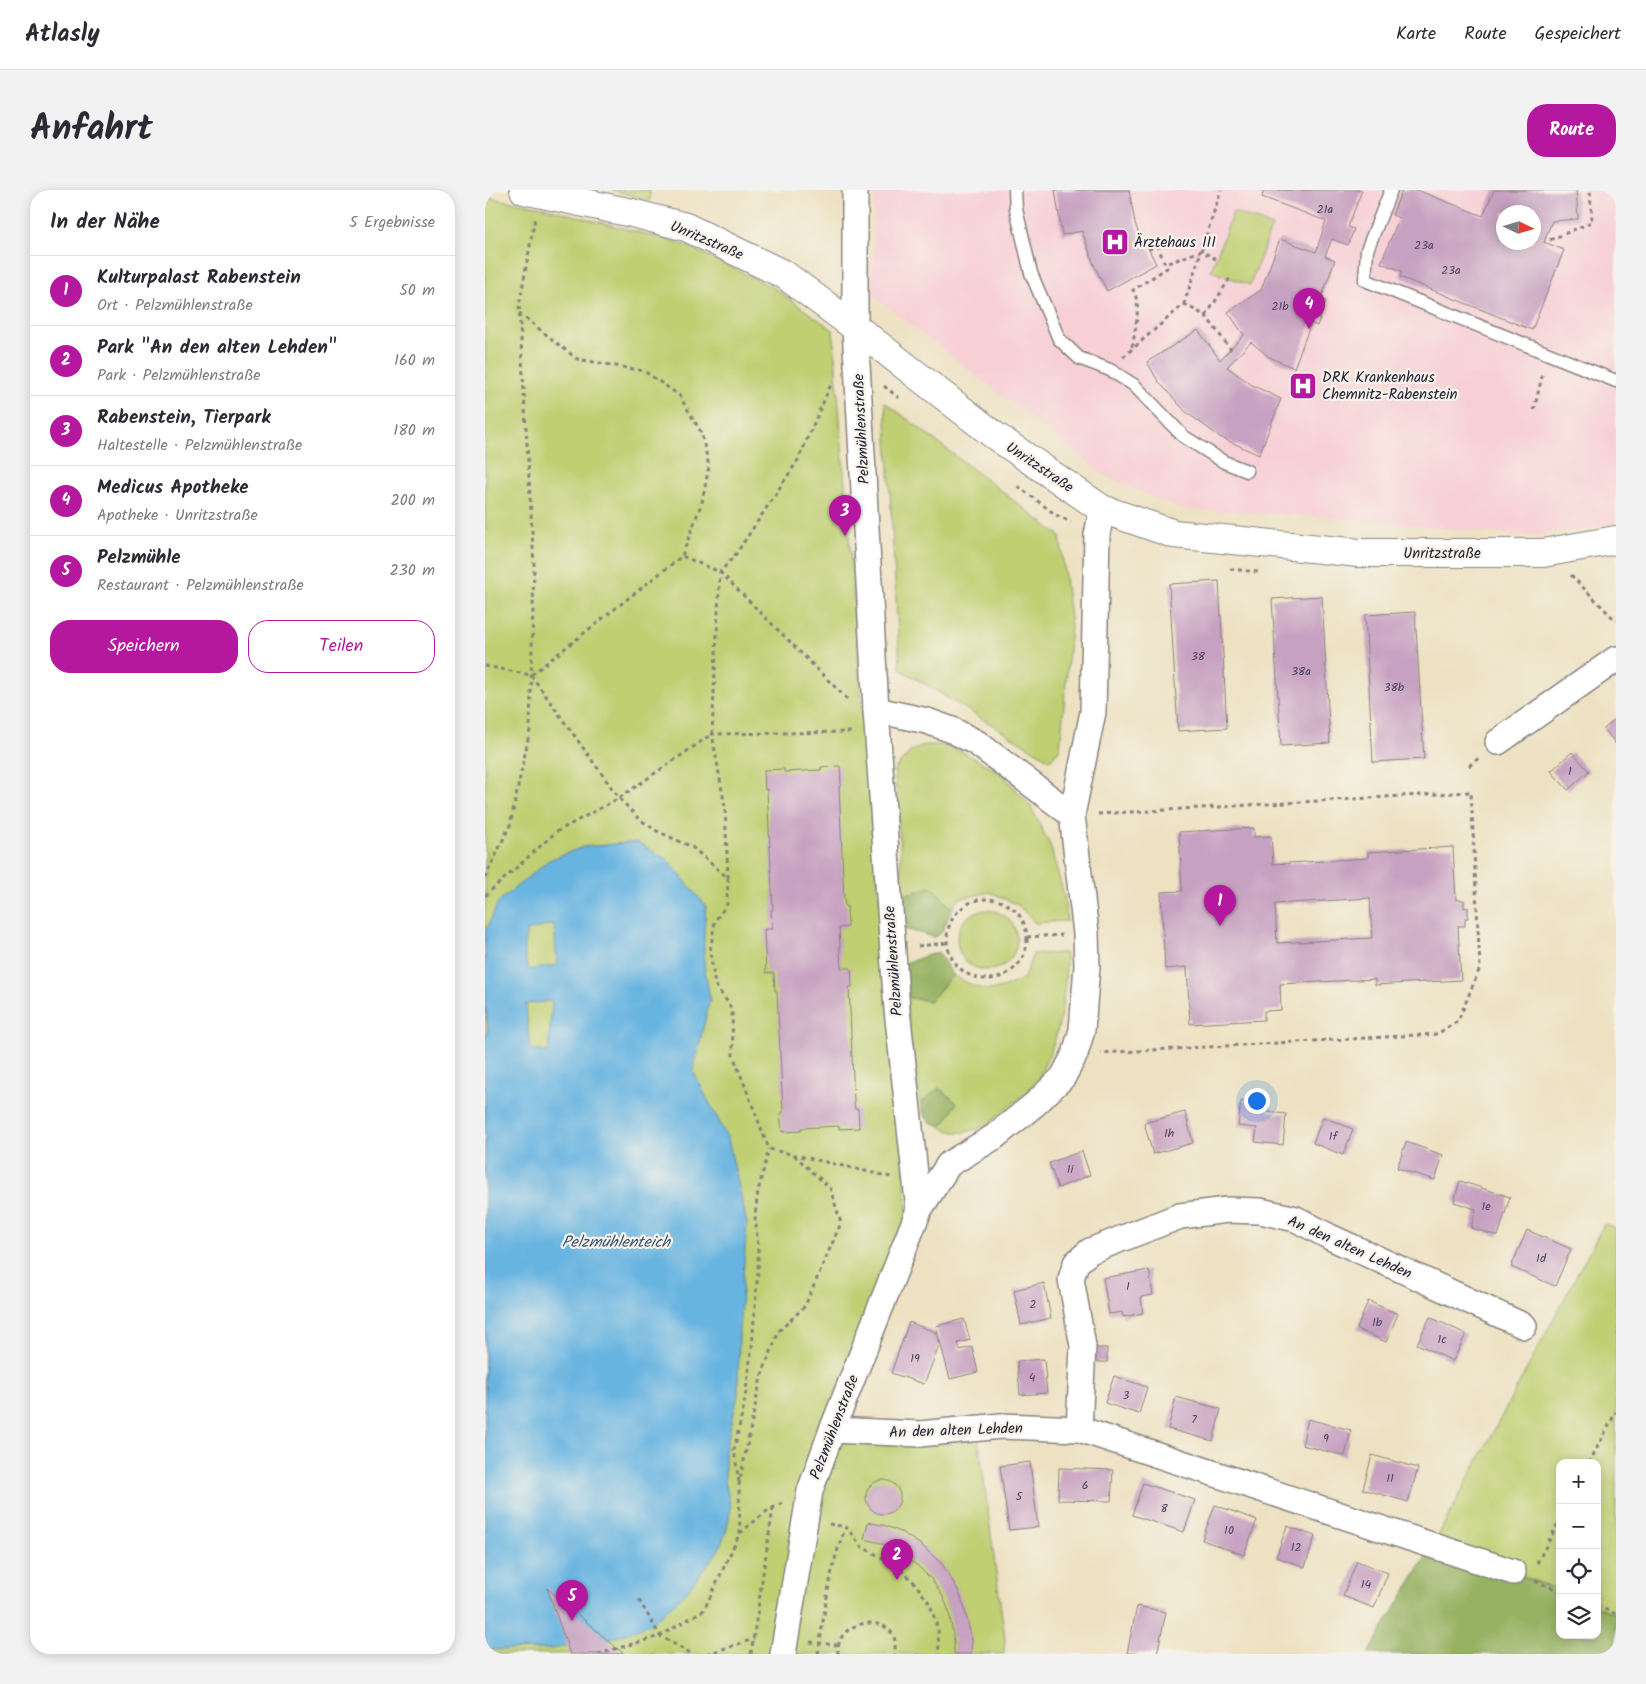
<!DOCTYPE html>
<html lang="de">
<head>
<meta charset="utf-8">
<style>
	:root { --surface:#fff; --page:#f2f2f3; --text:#2b2b33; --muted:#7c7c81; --line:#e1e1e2; --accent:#b5179e }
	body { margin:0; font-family:Kalam,sans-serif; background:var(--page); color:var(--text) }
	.controls { position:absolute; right:15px; bottom:15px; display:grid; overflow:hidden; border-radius:10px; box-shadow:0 2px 12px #0003 }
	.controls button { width:45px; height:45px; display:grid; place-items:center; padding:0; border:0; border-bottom:1px solid var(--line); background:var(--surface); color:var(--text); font:25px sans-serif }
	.compass { position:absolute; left:1011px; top:15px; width:45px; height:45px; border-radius:50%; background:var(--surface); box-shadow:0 2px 12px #0003; rotate:94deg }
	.you { position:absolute; left:771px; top:910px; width:18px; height:18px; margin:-12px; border:4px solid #fff; border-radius:50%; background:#1a73e8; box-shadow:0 0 0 8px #1a73e833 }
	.badge { display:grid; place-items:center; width:32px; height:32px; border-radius:50%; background:var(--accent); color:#fff; font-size:16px; font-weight:700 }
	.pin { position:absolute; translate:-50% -41px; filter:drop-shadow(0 1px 2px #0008) }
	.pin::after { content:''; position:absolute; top:26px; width:18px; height:15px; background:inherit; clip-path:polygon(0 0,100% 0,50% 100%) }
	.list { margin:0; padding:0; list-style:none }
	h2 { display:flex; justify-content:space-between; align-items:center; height:65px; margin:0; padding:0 20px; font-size:21px }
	h2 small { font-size:16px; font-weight:400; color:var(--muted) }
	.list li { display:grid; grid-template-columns:32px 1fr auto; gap:15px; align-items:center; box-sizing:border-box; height:70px; padding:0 20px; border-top:1px solid var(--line) }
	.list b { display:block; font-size:19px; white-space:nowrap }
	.list p { margin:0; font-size:16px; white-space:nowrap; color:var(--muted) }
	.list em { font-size:16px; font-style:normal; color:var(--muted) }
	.actions { display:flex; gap:10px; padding:15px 20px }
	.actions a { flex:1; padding:11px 0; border:1px solid var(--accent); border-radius:20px; text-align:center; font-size:18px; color:var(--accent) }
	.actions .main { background:var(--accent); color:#fff }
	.icon { flex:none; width:28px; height:28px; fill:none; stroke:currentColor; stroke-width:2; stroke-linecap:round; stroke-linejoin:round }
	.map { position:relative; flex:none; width:1131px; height:1464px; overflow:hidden; border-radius:20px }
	header { display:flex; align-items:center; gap:30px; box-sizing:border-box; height:70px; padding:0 25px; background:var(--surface); border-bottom:1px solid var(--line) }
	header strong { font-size:24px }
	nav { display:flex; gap:28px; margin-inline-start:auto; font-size:18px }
	.intro { display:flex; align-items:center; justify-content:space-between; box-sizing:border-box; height:120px; padding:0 30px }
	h1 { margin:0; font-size:35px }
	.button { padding:12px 22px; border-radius:20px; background:var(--accent); color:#fff; font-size:18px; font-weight:700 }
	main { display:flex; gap:30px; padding:0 30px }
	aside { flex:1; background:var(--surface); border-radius:20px; box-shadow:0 2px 12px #0003 }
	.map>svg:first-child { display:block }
	.built { fill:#f7cfd5; fill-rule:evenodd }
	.green { fill:#bfcf72; stroke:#707856 }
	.forest { fill:#97b264; stroke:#5c6a50 }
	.water { fill:#68b4e1; stroke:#456b8e; fill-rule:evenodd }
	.building { fill:#c7a1c1; fill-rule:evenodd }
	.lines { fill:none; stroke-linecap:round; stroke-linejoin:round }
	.service-casing { stroke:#88827e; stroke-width:15 }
	.minor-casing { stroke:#88827e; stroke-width:28 }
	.tertiary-casing { stroke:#88827e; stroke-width:30 }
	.path { stroke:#88827e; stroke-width:3; stroke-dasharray:4 4; stroke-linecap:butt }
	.service { stroke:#fff; stroke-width:12 }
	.minor { stroke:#fff; stroke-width:25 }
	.tertiary { stroke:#fff; stroke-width:28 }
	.labels { text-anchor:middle; stroke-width:4.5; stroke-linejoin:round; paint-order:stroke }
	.number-label { font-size:12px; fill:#4b425c }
	.street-label { font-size:15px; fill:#22223b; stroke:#f7f3e8 }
	.poi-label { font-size:15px; fill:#22223b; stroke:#f7f3e8; text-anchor:start }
	.water-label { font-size:16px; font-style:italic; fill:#3a5575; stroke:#f7f3e8 }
</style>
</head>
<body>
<header>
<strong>Atlasly</strong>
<nav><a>Karte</a><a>Route</a><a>Gespeichert</a></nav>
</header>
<div class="intro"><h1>Anfahrt</h1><a class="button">Route</a></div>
<main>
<aside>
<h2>In der Nähe<small>5 Ergebnisse</small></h2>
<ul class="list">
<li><span class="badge">1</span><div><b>Kulturpalast Rabenstein</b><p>Ort · Pelzmühlenstraße</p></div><em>50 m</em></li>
<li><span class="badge">2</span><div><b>Park &quot;An den alten Lehden&quot;</b><p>Park · Pelzmühlenstraße</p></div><em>160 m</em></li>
<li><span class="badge">3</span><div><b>Rabenstein, Tierpark</b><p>Haltestelle · Pelzmühlenstraße</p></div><em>180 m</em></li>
<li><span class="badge">4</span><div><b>Medicus Apotheke</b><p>Apotheke · Unritzstraße</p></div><em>200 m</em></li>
<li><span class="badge">5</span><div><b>Pelzmühle</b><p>Restaurant · Pelzmühlenstraße</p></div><em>230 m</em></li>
</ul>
<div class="actions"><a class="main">Speichern</a><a>Teilen</a></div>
</aside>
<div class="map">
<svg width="1131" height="1464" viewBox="0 0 1131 1464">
	<rect width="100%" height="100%" fill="#f7f3e8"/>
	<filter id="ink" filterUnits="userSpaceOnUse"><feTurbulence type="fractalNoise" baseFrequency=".02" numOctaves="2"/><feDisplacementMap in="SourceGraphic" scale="10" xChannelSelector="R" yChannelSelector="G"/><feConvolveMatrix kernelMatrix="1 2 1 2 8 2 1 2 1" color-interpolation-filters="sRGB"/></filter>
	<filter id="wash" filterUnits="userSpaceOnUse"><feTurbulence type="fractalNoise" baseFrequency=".0096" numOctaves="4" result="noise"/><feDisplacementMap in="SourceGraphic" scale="20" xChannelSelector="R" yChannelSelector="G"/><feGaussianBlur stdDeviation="1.12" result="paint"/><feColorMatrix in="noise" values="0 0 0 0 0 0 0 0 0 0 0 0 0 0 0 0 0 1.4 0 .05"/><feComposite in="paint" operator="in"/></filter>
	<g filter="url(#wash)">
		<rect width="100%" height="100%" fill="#ede1c2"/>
		<path class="built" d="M389,0h742v334l-85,12 -235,-21 -117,-6 -72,-32 -235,-182zM1018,22h30v30h-30z"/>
		<g class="green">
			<polygon points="127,0 165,0 165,11"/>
			<polygon points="0,7 58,17 198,54 289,98 348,140 379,541 423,1027 345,1230 293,1464 0,1464"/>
			<polygon points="748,22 787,36 765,95 726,81"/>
			<polygon points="400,212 575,346 586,437 575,559 565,570 415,479"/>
			<polygon points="439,555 455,555 474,560 515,582 545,615 565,655 579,705 582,731 550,733 533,715 505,702 473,709 467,719 447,697 418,705 413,616 409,580 425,562"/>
			<circle cx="502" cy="750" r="30"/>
			<path d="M581,763c0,44 -6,91 -31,129 -6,9 -19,18 -27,26 -14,13 -34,27 -54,24 -5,-1 -10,-4 -15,-6l6,-4 -6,-34 -19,16 -15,-107 25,4 23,-26c31,18 39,20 71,3l9,-24z"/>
			<polygon points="1119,1034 1131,1038 1131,1424 1112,1416 1112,1273 1075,1273 1075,1401 1028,1382 948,1355"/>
			<polygon points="492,1239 520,1449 519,1464 299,1464 347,1240"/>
		</g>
		<g class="forest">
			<polygon points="447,697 467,719 457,742 449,747 419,739 418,705"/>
			<polygon points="453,762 468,785 445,811 420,807 420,773"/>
			<path d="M454,898l18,15 -12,20 -6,3c-12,-4 -15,-10 -19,-22z"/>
			<polygon points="948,1355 1075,1401 1075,1445 1112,1445 1112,1416 1131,1424 1131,1464 883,1464"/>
		</g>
		<path class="water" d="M152,652l31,18 38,46 -2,29v29l6,35 -17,72 35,68 19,84 -8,108 -1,64 -13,56v29l6,29 -5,23 -8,19 -31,40 -35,32 -35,14 -66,12 -66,1v-609l3,-11 -3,-30v-67l13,-31 51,-42 34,-13zM69,734l3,41 -27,5c-7,-14 -7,-24 -3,-39zM67,811l-4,51 -18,-2 -4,-46z"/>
		<g id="blocks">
			<g class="building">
				<polygon points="570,0 644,0 650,33 656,50 659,49 671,74 622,101 609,75 597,41 577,45"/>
				<polygon points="779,0 877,0 863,37 869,39 863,55 847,49 840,66 850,70 836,109 841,111 832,136 826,133 809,178 784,167 766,152 742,177 767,195 796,209 774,265 735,247 701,222 673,191 662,172 713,140 735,170 759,145 743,122 776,100 795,49 831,62 841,31 777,7"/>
				<path d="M917,0h15l66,26 11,-26h82l2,29 -26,2 -8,21 20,8 -32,80 -132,-53 2,-6 -21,-8 18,-45 -7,-3zM1018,22h30v30h-30z"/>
				<polygon points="734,391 742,538 693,541 684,394"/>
				<polygon points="837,406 845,553 796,556 787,409"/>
				<polygon points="930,422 939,569 888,572 880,425"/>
				<polygon points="1131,528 1131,554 1119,539"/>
				<polygon points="1087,562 1104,581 1083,600 1066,581"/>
				<polygon points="355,576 356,596 354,596 359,708 360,716 362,716 363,737 354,738 356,778 366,778 367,797 364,797 369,912 370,919 373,919 374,938 354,939 354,936 316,938 316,941 297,942 295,923 298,923 292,801 290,801 289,783 281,783 279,739 287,739 286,720 288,720 282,599 280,600 279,580 299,579 299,582 336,580 336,577"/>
				<path d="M769,638v9l17,-1 2,28 95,-6v-6l85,-5 3,53h8v8l4,-1v11h-3v8h-7l3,54 -86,5v-6l-95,5 1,26 -17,1v9l-74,4 -3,-57 -22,2 -4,-77 21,-1 -3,-59zM885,708l2,40 -95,5 -2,-39z"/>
				<polygon points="756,911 784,914 783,922 801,924 798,955 770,952 772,938 753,936"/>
				<polygon points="700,922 708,953 668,964 659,933"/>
				<polygon points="838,927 868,939 858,965 828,953"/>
				<polygon points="921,952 958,965 950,990 912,978"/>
				<polygon points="597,961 605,985 573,998 564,973"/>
				<polygon points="975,991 1025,1007 1013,1046 986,1038 991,1019 969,1012"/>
				<polygon points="1042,1040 1086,1059 1070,1096 1026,1077"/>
				<polygon points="664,1080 668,1105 656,1107 658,1123 638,1127 637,1122 624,1124 618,1088"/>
				<polygon points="559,1093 566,1128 536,1135 529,1100"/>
				<polygon points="883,1111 913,1124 901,1152 872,1139"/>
				<polygon points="945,1127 981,1144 968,1171 932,1154"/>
				<polygon points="479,1129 485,1150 473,1153 475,1160 487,1157 493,1182 465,1189 451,1136"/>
				<polygon points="424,1132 450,1142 455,1154 439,1194 406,1183"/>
				<rect x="609" y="1158" width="13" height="14"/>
				<polygon points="559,1169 562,1203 535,1205 532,1171"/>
				<polygon points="629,1186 662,1197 654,1224 620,1213"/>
				<polygon points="691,1207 736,1219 728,1251 683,1239"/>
				<polygon points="823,1229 866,1240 860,1266 817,1255"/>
				<polygon points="887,1265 933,1278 923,1312 878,1299"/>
				<polygon points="545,1272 553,1337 524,1340 515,1276"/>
				<polygon points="574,1278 628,1280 626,1311 573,1310"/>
				<circle cx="398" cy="1307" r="17"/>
				<polygon points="658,1293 710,1310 699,1342 647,1325"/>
				<polygon points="730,1315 772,1330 759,1365 717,1350"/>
				<polygon points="383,1332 401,1336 416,1342 435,1354 457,1374 473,1400 479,1416 487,1450 486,1464 469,1464 469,1451 464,1421 458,1407 447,1390 433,1376 416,1364 396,1353 379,1349"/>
				<polygon points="802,1336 830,1346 820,1377 791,1367"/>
				<polygon points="872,1371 903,1383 889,1418 858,1406"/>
				<polygon points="62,1398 139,1464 85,1464"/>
				<polygon points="652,1416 681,1422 672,1464 642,1463"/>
			</g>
		</g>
	</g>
	<g filter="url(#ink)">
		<use href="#blocks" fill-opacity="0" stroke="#88827e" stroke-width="1"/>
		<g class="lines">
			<g class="service-casing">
				<g id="service">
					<polyline points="530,0 531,19 546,83 574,149 594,168 625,180 649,195 698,246 739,272 762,281"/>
					<polyline points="906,0 882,60 880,90 1131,191"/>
				</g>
			</g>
			<g class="minor-casing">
				<g id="minor">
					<polyline points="370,0 370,137 391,520 412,820 434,1020"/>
					<polyline points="391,520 442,531 467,540 492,553 587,625"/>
					<polyline points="1013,552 1131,469"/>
					<polyline points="594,1239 598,1156 586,1089 591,1073 605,1061 695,1026 742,1020 775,1021 811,1029 845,1047 1039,1136"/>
					<polyline points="347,1240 435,1244 516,1236 594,1239 1028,1382"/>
					<polyline points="298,1464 325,1301 347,1240 434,1020 464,974 509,947 550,914 578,887 590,864 597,840 602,776 601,743 587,625 608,522 612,345 617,319"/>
				</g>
			</g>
			<g class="tertiary-casing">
				<polyline id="tertiary" points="39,0 147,23 201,37 300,85 370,137 509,245 617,319 689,344 874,363 1058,363 1131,350"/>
			</g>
			<g class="path">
				<polyline points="1065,50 1107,32 1105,0"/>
				<polyline points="663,59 673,57 680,74 716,61 731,69"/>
				<polyline points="699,114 721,126 746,160"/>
				<polyline points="34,123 92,169 159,181 194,205 216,242 224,276 217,312 197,366"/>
				<polyline points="721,126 745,88"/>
				<path d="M647,157c3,-17 10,-42 1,-57l34,-22 -2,-4"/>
				<polyline points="638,167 699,114 736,0"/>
				<polyline points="399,196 414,208"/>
				<polyline points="1049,220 1058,182"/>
				<polyline points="533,296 571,325 586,332"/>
				<polyline points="745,379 773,382"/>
				<polyline points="1086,385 1131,431"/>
				<polyline points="0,476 46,485 197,366 235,382 365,512"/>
				<polyline points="46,485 134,608 154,629 172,641 207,657 243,688 242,714 230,731 225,761 230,795 244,814 247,822 248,865 284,959 406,987"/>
				<polyline points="984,576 995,567"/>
				<polyline points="613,624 986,602 995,778 973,831 952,844 616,863"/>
				<polyline points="0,688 25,635 45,540 49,375 34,116 50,28"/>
				<polyline points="243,688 240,617 227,544 368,542"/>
				<polyline points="0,706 71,642 134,608 227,544 235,382 251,364 313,270 347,192"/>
				<circle cx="502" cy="749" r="40"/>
				<polyline points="542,747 577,745"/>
				<polyline points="433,756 462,753"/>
				<polyline points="1104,1273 1131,1222"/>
				<polyline points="254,1292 249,1260 259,1215 267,1156 273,1079 273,1057 270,1026 273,1001 284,959"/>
				<polyline points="344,1334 361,1337 377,1357 409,1374 428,1391 445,1414 453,1440 454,1464"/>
				<polyline points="255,1343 282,1321 297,1313"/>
				<polyline points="1052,1373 1075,1330"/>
				<polyline points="1050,1391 1075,1401"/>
				<polyline points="154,1410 175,1446 207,1464"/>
				<polyline points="1112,1416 1131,1424"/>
				<polyline points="325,1452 352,1455"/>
				<polyline points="113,1464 175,1446 219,1420 255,1343 254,1295 276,1187 294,1141 320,1116 356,1033 345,998 310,966"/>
				<polyline points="222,1464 269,1449"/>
				<polyline points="266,1464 288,1318"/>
				<path d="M333,1464c7,-43 11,-87 28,-127"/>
				<path d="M353,1464c-3,-32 43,-41 55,-19 3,6 2,13 2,19"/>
			</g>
			<use href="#service" class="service"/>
			<use href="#minor" class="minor"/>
			<use href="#tertiary" class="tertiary"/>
		</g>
	</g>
	<defs>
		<g id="hospital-square" transform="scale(1.4375)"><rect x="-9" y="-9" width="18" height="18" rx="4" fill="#b5179e" stroke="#f7f3e8"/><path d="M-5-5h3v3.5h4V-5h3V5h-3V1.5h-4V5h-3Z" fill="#fff"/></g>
	</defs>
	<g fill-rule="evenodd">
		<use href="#hospital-square" x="630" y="52"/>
		<use href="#hospital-square" x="818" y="196"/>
	</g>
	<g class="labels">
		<g class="number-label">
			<text x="840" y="23">21a</text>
			<text x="939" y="59">23a</text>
			<text x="966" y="84">23a</text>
			<text x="795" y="120">21b</text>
			<text x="713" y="470">38</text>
			<text x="816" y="485">38a</text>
			<text x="909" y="501">38b</text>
			<text x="1085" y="585">1</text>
			<text x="684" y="947">1h</text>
			<text x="848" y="950">1f</text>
			<text x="585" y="983">1i</text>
			<text x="1001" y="1020">1e</text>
			<text x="1056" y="1072">1d</text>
			<text x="643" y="1100">1</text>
			<text x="548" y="1118">2</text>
			<text x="892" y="1136">1b</text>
			<text x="957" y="1153">1c</text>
			<text x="430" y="1172">19</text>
			<text x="547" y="1191">4</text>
			<text x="641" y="1209">3</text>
			<text x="709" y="1233">7</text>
			<text x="841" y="1252">9</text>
			<text x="905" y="1292">11</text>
			<text x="600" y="1299">6</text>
			<text x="534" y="1310">5</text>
			<text x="679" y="1322">8</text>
			<text x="744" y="1344">10</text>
			<text x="811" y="1361">12</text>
			<text x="881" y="1398">14</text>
		</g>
		<g class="street-label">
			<text transform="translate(222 50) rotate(23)" y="5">Unritzstraße</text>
			<text transform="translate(376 239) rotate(-93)" y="5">Pelzmühlenstraße</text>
			<text transform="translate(555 277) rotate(34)" y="5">Unritzstraße</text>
			<text x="957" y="368">Unritzstraße</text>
			<text transform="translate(408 771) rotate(-94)" y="5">Pelzmühlenstraße</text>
			<text transform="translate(865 1057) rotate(24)" y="5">An den alten Lehden</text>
			<text transform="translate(349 1237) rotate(-69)" y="5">Pelzmühlenstraße</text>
			<text transform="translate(471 1240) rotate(-2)" y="5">An den alten Lehden</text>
		</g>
		<g class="poi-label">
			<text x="649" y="57">Ärztehaus III</text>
			<text x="837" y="192">DRK Krankenhaus<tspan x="837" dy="17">Chemnitz-Rabenstein</tspan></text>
		</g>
		<g class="water-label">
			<text x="131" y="1057">Pelzmühlenteich</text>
		</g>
	</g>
</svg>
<div class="controls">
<button>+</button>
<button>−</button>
<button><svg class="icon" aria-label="locate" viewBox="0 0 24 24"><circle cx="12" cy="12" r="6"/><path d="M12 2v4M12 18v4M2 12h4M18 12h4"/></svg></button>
<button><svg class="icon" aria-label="layers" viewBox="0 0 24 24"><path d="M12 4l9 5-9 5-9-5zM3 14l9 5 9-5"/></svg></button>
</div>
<svg class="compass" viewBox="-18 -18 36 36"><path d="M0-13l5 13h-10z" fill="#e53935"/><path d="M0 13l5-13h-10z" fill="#7c7c81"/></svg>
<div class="you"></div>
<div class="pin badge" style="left:735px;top:736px">1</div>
<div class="pin badge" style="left:412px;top:1390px">2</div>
<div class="pin badge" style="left:360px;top:346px">3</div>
<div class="pin badge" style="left:824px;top:139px">4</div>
<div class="pin badge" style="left:87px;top:1431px">5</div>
</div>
</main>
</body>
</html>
